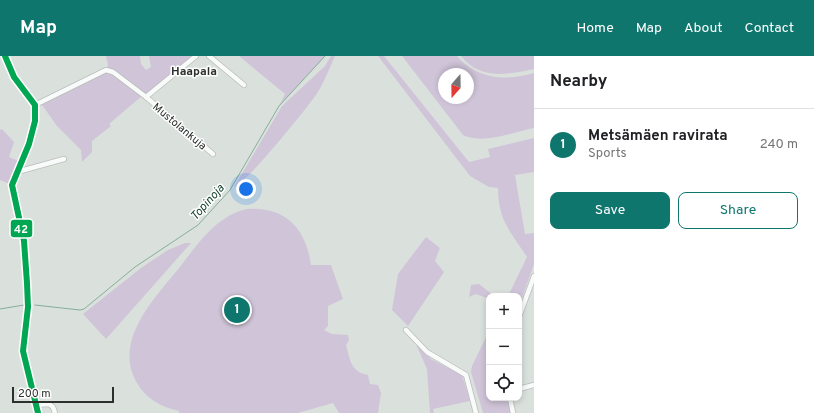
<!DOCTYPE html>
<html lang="en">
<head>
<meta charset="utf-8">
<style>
	:root { --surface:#fff; --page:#f2f2f2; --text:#202124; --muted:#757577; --line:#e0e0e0; --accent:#0f766e }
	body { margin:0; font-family:Overpass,sans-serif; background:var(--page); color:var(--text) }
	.controls { position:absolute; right:12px; bottom:12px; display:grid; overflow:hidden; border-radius:8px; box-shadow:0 2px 6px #0003 }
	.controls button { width:36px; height:36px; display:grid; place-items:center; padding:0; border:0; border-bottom:1px solid var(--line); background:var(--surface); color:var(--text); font:20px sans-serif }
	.compass { position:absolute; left:438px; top:12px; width:36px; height:36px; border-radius:50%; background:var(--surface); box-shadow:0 2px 6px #0003; rotate:200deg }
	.scale { position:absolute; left:12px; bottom:10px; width:102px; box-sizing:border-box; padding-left:4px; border:2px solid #2b302d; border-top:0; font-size:11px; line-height:14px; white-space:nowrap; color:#2b302d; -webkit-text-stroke:3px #fff; paint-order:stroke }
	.you { position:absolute; left:246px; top:133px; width:14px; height:14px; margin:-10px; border:3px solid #fff; border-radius:50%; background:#1a73e8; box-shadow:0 0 0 6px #1a73e833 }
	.badge { display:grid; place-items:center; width:26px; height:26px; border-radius:50%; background:var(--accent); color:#fff; font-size:13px; font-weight:700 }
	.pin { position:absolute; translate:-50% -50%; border:2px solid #fff; box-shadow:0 1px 4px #0006 }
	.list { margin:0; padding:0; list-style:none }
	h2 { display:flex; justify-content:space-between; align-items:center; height:52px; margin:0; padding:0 16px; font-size:17px }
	h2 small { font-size:13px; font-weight:400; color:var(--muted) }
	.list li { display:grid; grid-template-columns:26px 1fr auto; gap:12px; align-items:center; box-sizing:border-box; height:72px; padding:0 16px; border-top:1px solid var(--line) }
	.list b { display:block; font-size:15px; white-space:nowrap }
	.list p { margin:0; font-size:13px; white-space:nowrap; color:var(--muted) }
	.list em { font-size:13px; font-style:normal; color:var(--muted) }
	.actions { display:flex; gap:8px; padding:12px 16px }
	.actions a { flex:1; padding:9px 0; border:1px solid var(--accent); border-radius:8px; text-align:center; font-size:14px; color:var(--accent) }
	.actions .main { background:var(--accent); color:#fff }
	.icon { flex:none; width:22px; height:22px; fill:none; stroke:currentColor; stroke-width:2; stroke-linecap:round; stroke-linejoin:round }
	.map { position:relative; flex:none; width:534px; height:357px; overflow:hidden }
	header { display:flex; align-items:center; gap:24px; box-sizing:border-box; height:56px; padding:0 20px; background:var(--accent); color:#fff }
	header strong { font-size:19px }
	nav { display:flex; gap:22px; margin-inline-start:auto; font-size:14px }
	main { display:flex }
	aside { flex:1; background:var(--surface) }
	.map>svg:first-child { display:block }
	.green { fill:#d0c4d8; fill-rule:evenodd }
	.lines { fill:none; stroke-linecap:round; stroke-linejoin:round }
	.stream { stroke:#85ae98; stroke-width:1 }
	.minor-casing { stroke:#b9bebb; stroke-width:6 }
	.minor { stroke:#f9fafa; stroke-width:4.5 }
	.bus-1-casing { stroke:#fff; stroke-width:9 }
	.bus-1 { stroke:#00a651; stroke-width:6 }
	.labels { text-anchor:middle; stroke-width:3; stroke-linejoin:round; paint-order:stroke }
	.street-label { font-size:11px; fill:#2b302d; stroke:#fff }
	.neighbourhood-label { font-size:12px; font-weight:bold; fill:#2b302d; stroke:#fff }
	.water-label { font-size:12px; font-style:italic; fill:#1a4732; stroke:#fff }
	.line-badge { stroke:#fff; stroke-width:1.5 }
	.badge-label { font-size:11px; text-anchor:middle; font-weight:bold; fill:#fff }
</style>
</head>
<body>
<header>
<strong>Map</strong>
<nav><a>Home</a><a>Map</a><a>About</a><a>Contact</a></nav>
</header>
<main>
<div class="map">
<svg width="534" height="357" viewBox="0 0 534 357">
	<rect width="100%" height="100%" fill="#dae1dd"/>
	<g class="green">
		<polygon points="106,0 140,0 141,8 146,14 151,11 149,0 196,0 146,41 143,39 109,68 111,70 92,85 92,96 82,106 81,94 57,70 40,46 106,14 108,9"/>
		<polygon points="239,0 325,0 279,50 285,38"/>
		<path d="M331,0h4c-6,13 -11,27 -19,39 -10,14 -71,90 -82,92l48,-81 43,-40z"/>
		<path d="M378,0h6l85,106 21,-5 -2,-8 46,-11v34l-19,3 10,59 9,-1v31l-15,43v-11h-11l19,-39c-17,-26 -29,-37 -29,-69l-9,-1 -19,-11z"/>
		<path d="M402,0h55c21,24 48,25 77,17v55c-21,4 -50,17 -71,7zM444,18h24v24h-24z"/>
		<path d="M461,0h73v13c-27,6 -54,11 -73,-13z"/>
		<polygon points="2,73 14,86 9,101 21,106 12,129 0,124 0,74"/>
		<path d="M247,153c39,-3 59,20 64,56h20l12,34 -15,7v20l-4,4 8,4 16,1 1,5 -3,5c4,15 5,27 22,30l2,9 8,1 3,8 -3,20h-39l-6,-10 -35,10h-119v-2c-18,-4 -33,-12 -42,-28 -25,-42 18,-85 42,-115 18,-23 38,-53 68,-59z"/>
		<polygon points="426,181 440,192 435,205 444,216 408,270 392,254 398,218"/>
		<polygon points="185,187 191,187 106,283 83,258 141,212 168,194"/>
		<polygon points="479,228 493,239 495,240 489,240 489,243 476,238 469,241 471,229"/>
		<polygon points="489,275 489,342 507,342 511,357 483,357 471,316 472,310"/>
		<polygon points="416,288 431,303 462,319 470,345 433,353 434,357 430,357 427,313"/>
	</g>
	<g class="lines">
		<g class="stream">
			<polyline points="35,249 80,254 84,253 135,211 198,169 230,134 279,50 325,0"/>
			<polyline points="0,253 24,249"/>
		</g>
		<g class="minor-casing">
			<g id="minor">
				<polyline points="5,0 14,21 35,49 35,65 29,88 12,129 24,185 27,227 28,251 23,295 38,357"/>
				<polyline points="209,0 244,29"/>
				<polyline points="146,41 213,98"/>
				<polyline points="35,49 106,14 113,16 146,41 196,0"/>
				<polyline points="17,116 64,103"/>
				<polyline points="519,261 534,220"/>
				<polyline points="406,274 427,296 466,319 476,357"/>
				<polyline points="519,333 534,329"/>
				<polyline points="510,342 513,357"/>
				<polyline points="36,349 49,348 53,351 55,357"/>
			</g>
		</g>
		<use href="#minor" class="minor"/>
		<g class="bus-1-casing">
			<polyline id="bus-1" points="5,0 14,21 35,49 35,65 29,88 12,129 24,185 27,227 28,251 23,295 38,357"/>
		</g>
		<use href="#bus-1" class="bus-1"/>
	</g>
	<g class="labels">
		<g class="street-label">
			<text transform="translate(180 70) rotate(40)" y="4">Mustolankuja</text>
		</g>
		<g class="neighbourhood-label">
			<text x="194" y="19">Haapala</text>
		</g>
		<g class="water-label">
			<text transform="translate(207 146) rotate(-48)" y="4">Topinoja</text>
		</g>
	</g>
	<rect class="line-badge" x="10" y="163" width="23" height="19" rx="4" fill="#00a651"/>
	<g class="badge-label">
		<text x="21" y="177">42</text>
	</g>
</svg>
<div class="controls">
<button>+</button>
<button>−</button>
<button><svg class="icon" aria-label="locate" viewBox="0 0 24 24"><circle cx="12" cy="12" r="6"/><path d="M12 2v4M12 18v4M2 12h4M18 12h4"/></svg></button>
</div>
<svg class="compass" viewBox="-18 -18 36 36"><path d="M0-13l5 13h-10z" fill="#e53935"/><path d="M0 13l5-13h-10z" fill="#757577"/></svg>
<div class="scale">200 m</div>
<div class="you"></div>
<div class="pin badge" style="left:237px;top:254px">1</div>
</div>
<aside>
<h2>Nearby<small></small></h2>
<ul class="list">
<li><span class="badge">1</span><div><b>Metsämäen ravirata</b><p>Sports</p></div><em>240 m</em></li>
</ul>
<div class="actions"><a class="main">Save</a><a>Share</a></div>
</aside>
</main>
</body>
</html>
